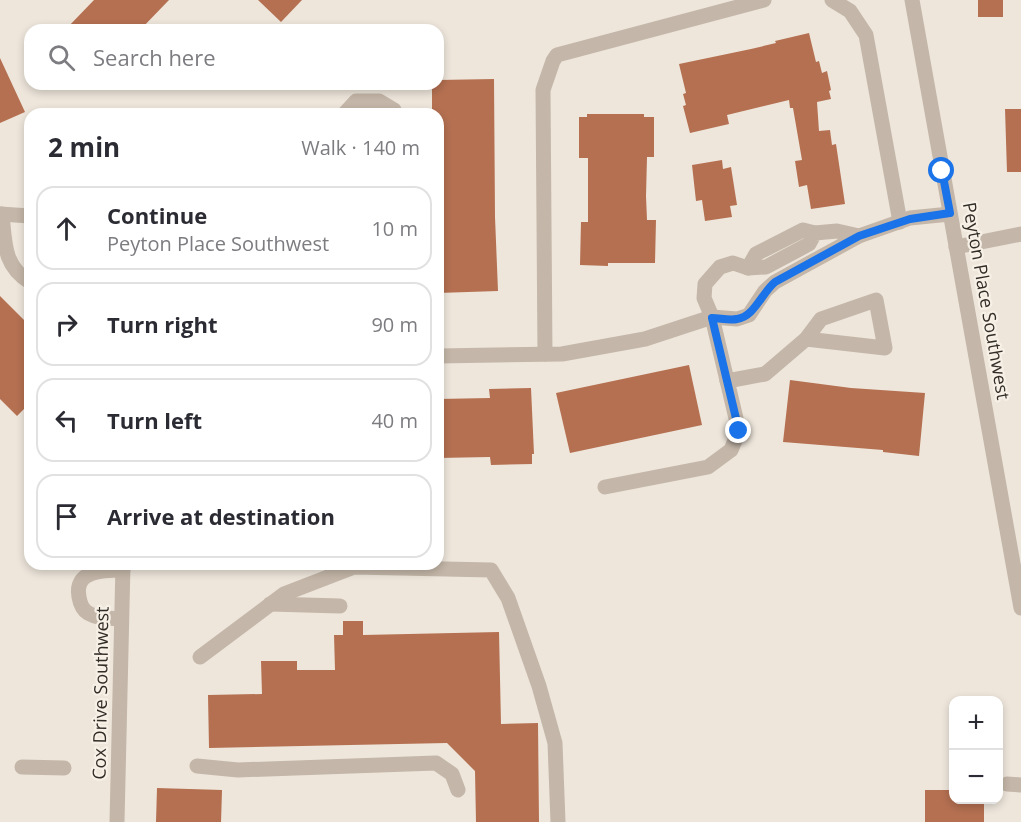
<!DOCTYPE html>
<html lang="en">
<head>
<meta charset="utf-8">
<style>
	:root { --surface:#fff; --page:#f2f2f3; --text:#2b2b33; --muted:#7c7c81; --line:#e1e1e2 }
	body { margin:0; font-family:"Open Sans",sans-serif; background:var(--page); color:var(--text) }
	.controls { position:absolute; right:18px; bottom:18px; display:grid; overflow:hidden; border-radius:12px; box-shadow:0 3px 9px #0003 }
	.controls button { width:54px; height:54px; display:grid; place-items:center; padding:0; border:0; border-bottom:2px solid var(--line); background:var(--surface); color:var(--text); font:30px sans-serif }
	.stop { position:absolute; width:18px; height:18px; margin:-14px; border:4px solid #1a73e8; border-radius:50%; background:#fff }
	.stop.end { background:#1a73e8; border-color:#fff; box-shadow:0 2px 6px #0008 }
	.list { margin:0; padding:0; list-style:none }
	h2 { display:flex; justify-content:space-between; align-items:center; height:78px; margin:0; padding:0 24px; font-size:26px }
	h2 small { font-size:20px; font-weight:400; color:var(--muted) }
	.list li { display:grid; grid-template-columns:39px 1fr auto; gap:18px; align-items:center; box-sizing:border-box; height:84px; margin:0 12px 12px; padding:0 12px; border:2px solid var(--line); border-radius:18px }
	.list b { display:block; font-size:22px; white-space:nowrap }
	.list p { margin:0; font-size:20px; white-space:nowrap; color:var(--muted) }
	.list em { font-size:20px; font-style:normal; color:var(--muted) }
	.icon { flex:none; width:33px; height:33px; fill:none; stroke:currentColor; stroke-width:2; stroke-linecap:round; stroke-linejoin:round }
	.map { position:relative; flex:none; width:1021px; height:822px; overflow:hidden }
	.search { position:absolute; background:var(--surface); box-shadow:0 3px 9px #0003; left:24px; top:24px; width:420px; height:66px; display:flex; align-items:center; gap:15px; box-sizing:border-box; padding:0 21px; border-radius:18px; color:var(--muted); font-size:22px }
	.panel { position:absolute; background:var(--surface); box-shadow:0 3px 9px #0003; left:24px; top:108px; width:420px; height:462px; border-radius:18px }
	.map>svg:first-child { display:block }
	.building { fill:#b57051 }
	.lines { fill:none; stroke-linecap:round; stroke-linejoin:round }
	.minor { stroke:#c4b7a9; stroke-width:15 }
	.route { stroke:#1a73e8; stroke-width:8 }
	.labels { text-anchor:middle; stroke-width:4.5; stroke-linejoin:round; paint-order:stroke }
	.street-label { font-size:18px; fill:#322c27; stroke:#f6f0e6 }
</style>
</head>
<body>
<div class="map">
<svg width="1021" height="822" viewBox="0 0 1021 822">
	<rect width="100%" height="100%" fill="#eee6db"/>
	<g class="building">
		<polygon points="94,0 169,0 140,30 65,30"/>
		<polygon points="258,0 302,0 281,22"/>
		<rect x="978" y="0" width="25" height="17"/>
		<polygon points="809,33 816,62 819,61 822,73 827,71 831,90 829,91 831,99 817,102 819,131 830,130 832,145 836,144 845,204 811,209 807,185 799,187 795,161 802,160 793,108 790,108 789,100 727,115 729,124 690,133 683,106 686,105 683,94 686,93 679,64 751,49 776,43 775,41"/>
		<polygon points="0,58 25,112 0,123"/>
		<polygon points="494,79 495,217 498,291 438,293 438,114 432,114 432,84 438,84 438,80"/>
		<polygon points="1005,109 1021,109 1021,172 1007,172"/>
		<polygon points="587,114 644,114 644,117 654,117 654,157 647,157 646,196 647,220 656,220 655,263 608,263 608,266 580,265 581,222 588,222 588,158 579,158 579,117 587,117"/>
		<polygon points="722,160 723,169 731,167 737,205 730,206 732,217 705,221 702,200 696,201 692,165"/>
		<polygon points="0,296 30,326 30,403 17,416 0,399"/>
		<polygon points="689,365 702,425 570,453 556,393"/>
		<polygon points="790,380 851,388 925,393 919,456 883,452 883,450 783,442"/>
		<polygon points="531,388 534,454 532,454 532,464 491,465 490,457 438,458 438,399 490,398 489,389"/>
		<polygon points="343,621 363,621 363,635 499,632 501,724 538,723 539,822 476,822 475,771 447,743 209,748 208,695 262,694 261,661 297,661 297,670 335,670 334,635 343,635"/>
		<polygon points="157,788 222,790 221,822 156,822"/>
		<polygon points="925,790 954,790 954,800 984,800 984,822 925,822"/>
	</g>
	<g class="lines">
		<g class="minor">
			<polyline points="832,0 850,11 866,35 900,222"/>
			<polyline points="912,0 1021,608"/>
			<polyline points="344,114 356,101 379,101 394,110 394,114"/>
			<polyline points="0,214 30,216"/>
			<path d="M2,214c3,28 1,52 28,68"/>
			<polyline points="956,247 1021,234"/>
			<polyline points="748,268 756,254 803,230 815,233"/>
			<polyline points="545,354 543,90 553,61 557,55 764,0"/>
			<polyline points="438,356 562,354 645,339 712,317 737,319 749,315 765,291 775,282 859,236 910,218 950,214"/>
			<polyline points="727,381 765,374 806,339 885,348 876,300 821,319 806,339"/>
			<polyline points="605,487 708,467 731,450 739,431 712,317 704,298 705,284 720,267 733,263 748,268 766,267 809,244 815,233 837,231 859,236"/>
			<polyline points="270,604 340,606"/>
			<path d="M121,619c-11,-1 -23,0 -33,-6 -5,-3 -8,-10 -9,-16 -5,-27 24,-27 44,-27"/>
			<polyline points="200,657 284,594 354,567 491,570 508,598 539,686 555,743 558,822"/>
			<polyline points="197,766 238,770 436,763 452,774 458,790"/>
			<polyline points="22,767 64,768"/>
			<polyline points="1007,784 1021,785"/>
			<polyline points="117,822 123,564"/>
		</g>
	</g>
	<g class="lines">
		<path class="route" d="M739,431l-27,-113c8,0 17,3 25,1 17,-2 24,-25 38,-37l84,-46 51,-17 40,-6 -8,-42"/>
	</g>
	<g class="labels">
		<g class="street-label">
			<text transform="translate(986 301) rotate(80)" y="6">Peyton Place Southwest</text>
			<text transform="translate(101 693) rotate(-89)" y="6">Cox Drive Southwest</text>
		</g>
	</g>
</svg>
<div class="controls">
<button>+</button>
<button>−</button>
</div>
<div class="stop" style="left:942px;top:171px"></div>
<div class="stop end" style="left:739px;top:431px"></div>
<div class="search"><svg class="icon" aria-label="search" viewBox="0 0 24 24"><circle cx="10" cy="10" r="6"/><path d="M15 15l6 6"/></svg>Search here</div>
<section class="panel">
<h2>2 min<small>Walk · 140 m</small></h2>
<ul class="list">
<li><svg class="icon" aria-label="ahead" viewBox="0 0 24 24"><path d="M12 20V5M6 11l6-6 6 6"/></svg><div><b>Continue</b><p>Peyton Place Southwest</p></div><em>10 m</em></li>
<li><svg class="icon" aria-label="right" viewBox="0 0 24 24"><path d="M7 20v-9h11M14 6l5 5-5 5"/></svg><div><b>Turn right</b></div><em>90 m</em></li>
<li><svg class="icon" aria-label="left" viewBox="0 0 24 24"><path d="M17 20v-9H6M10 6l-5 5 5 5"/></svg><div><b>Turn left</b></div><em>40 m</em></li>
<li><svg class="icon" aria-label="arrive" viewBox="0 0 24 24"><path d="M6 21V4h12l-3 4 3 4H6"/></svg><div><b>Arrive at destination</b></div></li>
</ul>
</section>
</div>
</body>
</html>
